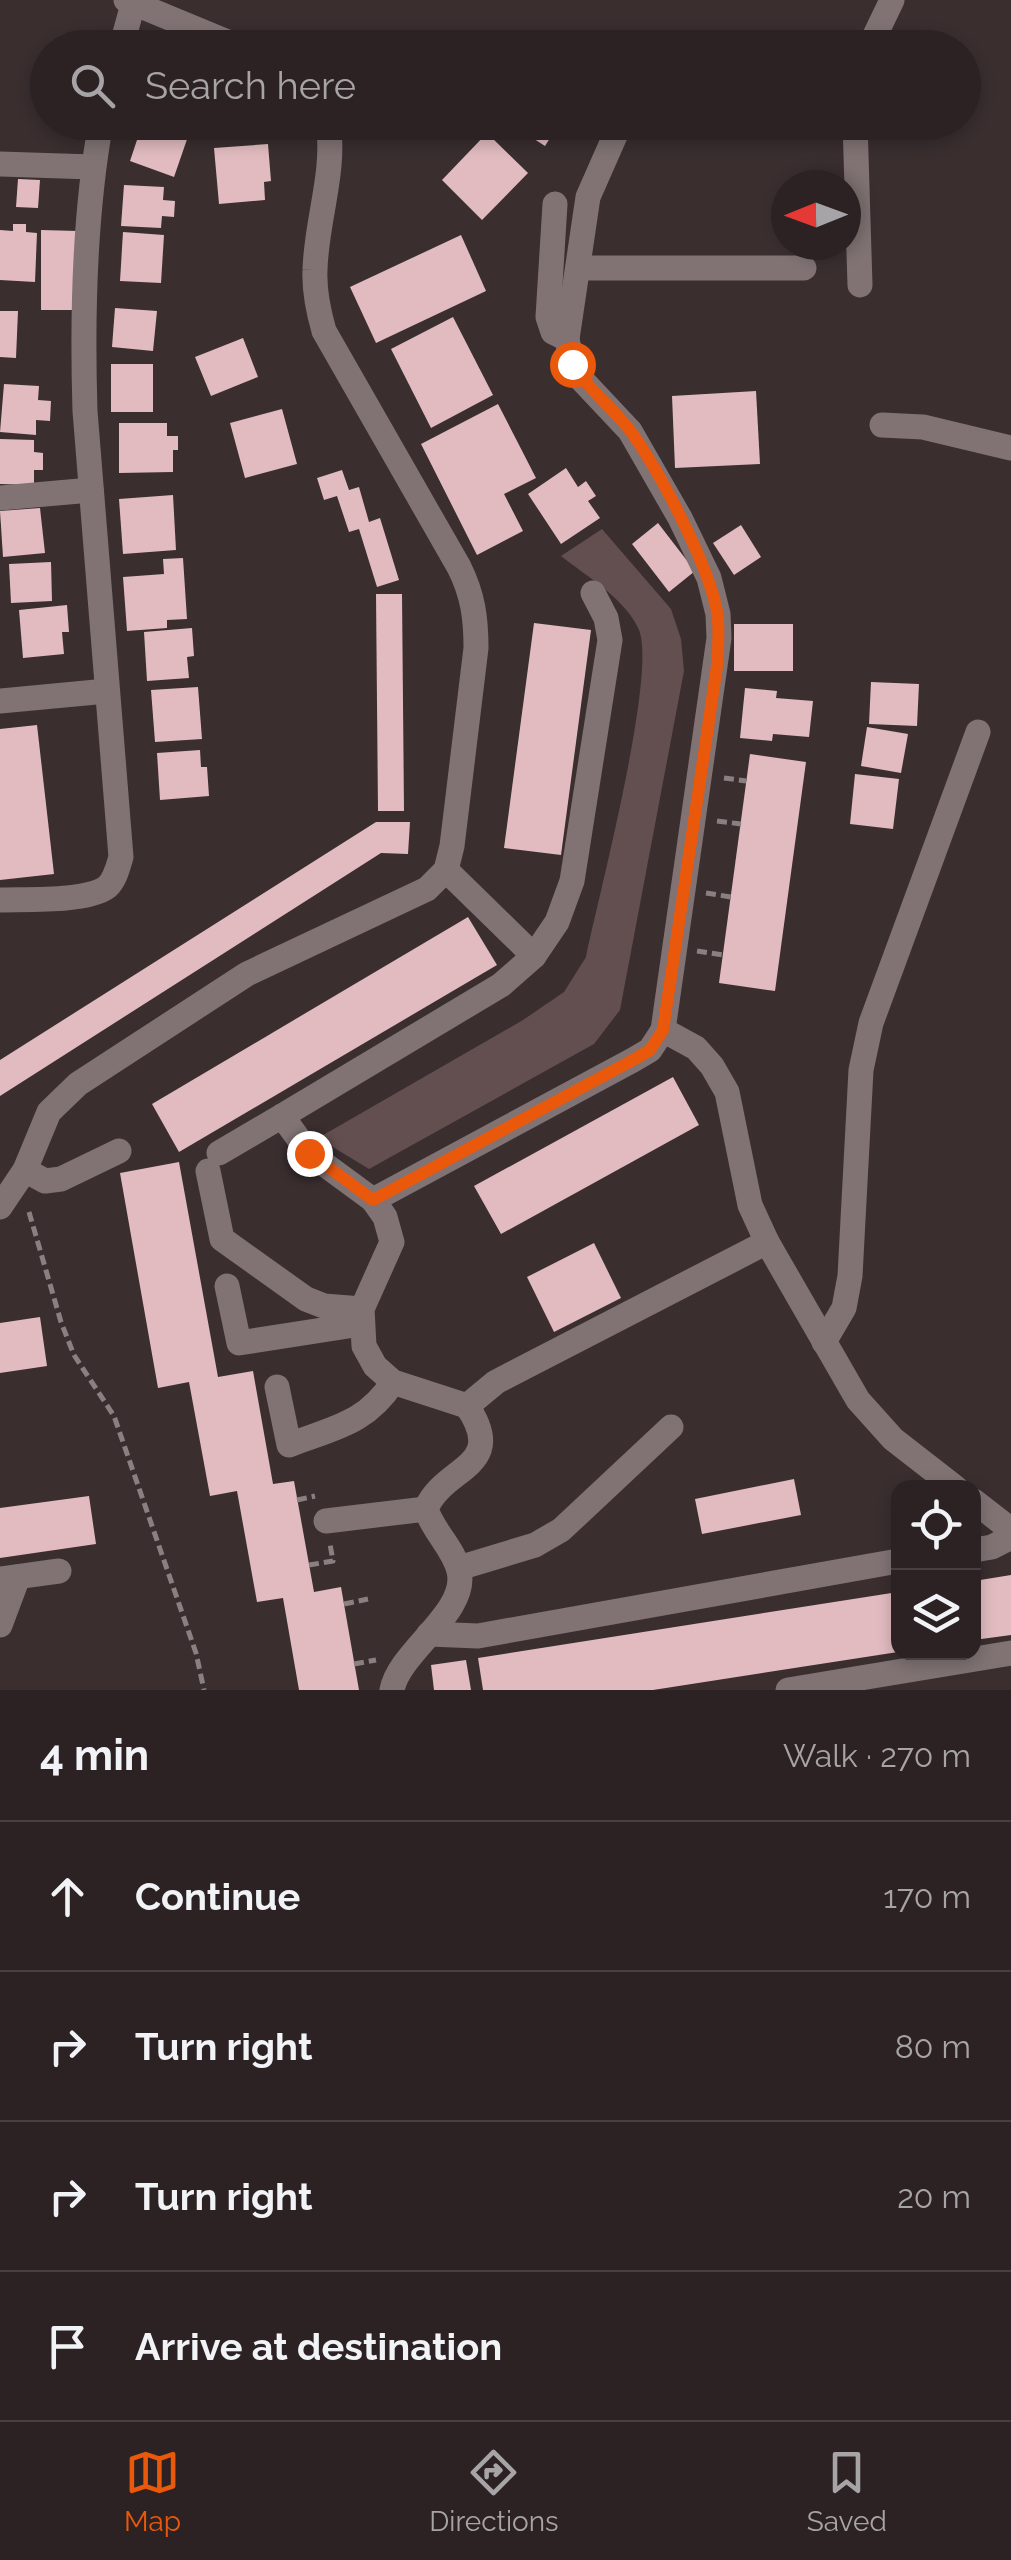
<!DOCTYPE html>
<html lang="en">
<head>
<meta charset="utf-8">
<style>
	:root { --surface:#2c2223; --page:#382f30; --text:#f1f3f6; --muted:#a6a4a6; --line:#483f41; --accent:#ea580c }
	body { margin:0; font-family:Raleway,sans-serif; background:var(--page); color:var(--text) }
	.controls { position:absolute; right:30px; bottom:30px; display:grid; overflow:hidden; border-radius:20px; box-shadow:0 5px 15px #0003 }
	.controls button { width:90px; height:90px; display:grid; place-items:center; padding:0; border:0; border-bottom:2px solid var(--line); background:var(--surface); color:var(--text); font:50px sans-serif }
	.compass { position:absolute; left:771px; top:170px; width:90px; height:90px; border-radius:50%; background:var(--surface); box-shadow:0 5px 15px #0003; rotate:269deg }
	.stop { position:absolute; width:30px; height:30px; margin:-22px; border:8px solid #ea580c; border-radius:50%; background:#fff }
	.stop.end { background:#ea580c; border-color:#fff; box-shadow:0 2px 10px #0008 }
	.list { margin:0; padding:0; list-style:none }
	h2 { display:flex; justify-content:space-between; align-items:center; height:130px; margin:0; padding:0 40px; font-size:42px }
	h2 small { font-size:32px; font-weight:400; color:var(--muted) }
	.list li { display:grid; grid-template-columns:65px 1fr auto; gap:30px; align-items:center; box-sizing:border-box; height:150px; padding:0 40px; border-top:2px solid var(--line) }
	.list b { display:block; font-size:38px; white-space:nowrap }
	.list em { font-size:32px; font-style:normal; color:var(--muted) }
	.icon { flex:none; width:55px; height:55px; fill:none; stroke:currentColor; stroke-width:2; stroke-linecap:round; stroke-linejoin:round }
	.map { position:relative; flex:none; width:1011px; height:1690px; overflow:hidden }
	.search { position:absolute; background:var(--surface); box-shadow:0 5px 15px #0003; left:30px; right:30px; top:30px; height:110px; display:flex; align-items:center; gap:25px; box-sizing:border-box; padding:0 35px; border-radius:55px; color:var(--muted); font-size:38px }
	.sheet { height:730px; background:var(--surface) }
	nav { display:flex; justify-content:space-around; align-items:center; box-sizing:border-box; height:140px; border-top:2px solid var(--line); background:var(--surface); font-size:28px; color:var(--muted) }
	nav a { display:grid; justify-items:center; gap:5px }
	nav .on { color:var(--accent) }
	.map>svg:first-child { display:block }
	.green { fill:#634e50 }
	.building { fill:#e1bbbf }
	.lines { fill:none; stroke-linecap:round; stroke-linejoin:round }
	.path { stroke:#8a8081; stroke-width:5; stroke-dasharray:10 5; stroke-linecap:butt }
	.minor { stroke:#817374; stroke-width:25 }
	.route { stroke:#ea580c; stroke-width:12 }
</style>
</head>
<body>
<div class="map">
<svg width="1011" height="1690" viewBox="0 0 1011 1690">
	<rect width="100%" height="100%" fill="#3a2e2f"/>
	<path class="green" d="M602,529l69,80 10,30 3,32 -64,339 -26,34 -225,125 -51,-31 205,-118 41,-28 22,-35c12,-59 71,-282 53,-327 -13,-31 -53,-54 -78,-74z"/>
	<g class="building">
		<polygon points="143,122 193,122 174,177 130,161"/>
		<polygon points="508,122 560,122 545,146"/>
		<polygon points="487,133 528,173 482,220 442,180"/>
		<polygon points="268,144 271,181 264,182 265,200 219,204 214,148"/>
		<polygon points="18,179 40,180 38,208 16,207"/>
		<polygon points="124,185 164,187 163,200 175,201 174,217 162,216 161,228 121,226"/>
		<polygon points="13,224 26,224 26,232 37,233 35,282 0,280 0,230 13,231"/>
		<polygon points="41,230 78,231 78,310 41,310"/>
		<polygon points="123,232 164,235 161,283 120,281"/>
		<polygon points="461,235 486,291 376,343 350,287"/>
		<polygon points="115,308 157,311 153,351 112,347"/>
		<polygon points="0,311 18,311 16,358 0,357"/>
		<polygon points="453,317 493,395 431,428 391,349"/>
		<polygon points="243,338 258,377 211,396 195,357"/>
		<rect x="111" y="364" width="42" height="48"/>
		<polygon points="4,384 39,386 38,400 51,401 50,421 36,420 36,435 0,432"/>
		<polygon points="756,391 760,464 675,468 672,396"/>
		<polygon points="498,404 536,478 504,494 523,531 477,555 421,444"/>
		<polygon points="282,409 297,464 245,478 230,423"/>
		<polygon points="119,423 167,423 167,436 178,436 178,450 173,450 173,472 119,473"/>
		<polygon points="0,439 34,440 34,452 43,453 43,470 34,470 34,485 0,484"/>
		<polygon points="566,468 578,487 586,481 596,496 588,501 600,518 561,544 528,494"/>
		<polygon points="342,470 349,490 359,487 369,522 380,518 399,580 377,587 359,529 349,532 337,496 324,500 317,478"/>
		<polygon points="173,495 176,550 123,554 119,499"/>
		<polygon points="40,508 45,553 3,557 0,511"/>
		<polygon points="658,523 695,571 669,592 632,544"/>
		<polygon points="741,525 761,557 734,575 713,543"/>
		<polygon points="183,558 187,619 167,620 167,628 127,631 123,577 164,574 163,559"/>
		<polygon points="51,562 52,601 11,603 9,564"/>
		<polygon points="376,594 402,594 404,811 378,811"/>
		<polygon points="67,605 69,632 62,632 64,654 23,658 19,610"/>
		<polygon points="534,623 591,630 561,855 504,848"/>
		<rect x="734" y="624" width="59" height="47"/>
		<polygon points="192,628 194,656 187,657 189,678 147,681 144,632"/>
		<polygon points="871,682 919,684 917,726 869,724"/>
		<polygon points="198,687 202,739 155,742 151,690"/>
		<polygon points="745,688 777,691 776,698 813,701 809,737 773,734 772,741 740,738"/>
		<polygon points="37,725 54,874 0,880 0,729"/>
		<polygon points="867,727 908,734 901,773 861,766"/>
		<polygon points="200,750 201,767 207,767 209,796 160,800 157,753"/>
		<polygon points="750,754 806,762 775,991 719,983"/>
		<polygon points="855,774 899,779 893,829 850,824"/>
		<polygon points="376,822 410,822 408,854 381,853 0,1096 0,1060"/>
		<polygon points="468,917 497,965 179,1152 152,1104"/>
		<polygon points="673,1077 699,1125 501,1234 474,1186"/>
		<polygon points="179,1162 218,1377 253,1371 273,1484 294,1481 314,1592 341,1587 359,1690 299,1690 283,1598 257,1602 237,1491 210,1496 189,1382 158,1388 120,1173"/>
		<polygon points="594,1243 621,1298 554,1332 527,1277"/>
		<polygon points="40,1317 47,1366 0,1373 0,1323"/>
		<polygon points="794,1479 801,1515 702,1534 695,1499"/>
		<polygon points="89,1496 96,1544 0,1558 0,1508"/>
		<polygon points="1011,1575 1011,1635 974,1640 974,1581"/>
		<polygon points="898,1592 898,1652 653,1690 483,1690 478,1658"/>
		<polygon points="466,1660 471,1690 434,1690 431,1665"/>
	</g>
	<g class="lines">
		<g class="path">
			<polyline points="724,778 746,781"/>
			<polyline points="717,821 741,824"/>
			<polyline points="706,893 731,897"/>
			<polyline points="697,951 723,955"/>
			<polyline points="29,1212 61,1322 74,1355 114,1416 196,1653 204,1690"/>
			<polyline points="297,1500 315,1496"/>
			<polyline points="309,1565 333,1561 330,1544"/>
			<polyline points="344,1604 368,1599"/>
			<polyline points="354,1664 376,1660"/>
		</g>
		<g class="minor">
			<polyline points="126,0 242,48"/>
			<polyline points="121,48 133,4"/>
			<polyline points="869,48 892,0"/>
			<polyline points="621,122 588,197 567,339 572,364 582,380 630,431 680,518 709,578 718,614 719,638 663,1030 696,1048 712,1066 727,1092 750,1205 767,1242 858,1400 893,1439 956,1488"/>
			<polyline points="855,122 860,285"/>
			<polyline points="0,164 93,167"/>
			<polyline points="555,204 548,317 553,332 567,339"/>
			<polyline points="578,268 804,268"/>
			<polyline points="882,425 923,427 1011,448"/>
			<polyline points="0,498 91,490"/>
			<polyline points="0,701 107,691"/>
			<path d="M0,900c26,-1 87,2 107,-13 8,-7 11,-20 14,-30l-36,-446c-3,-95 -1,-195 16,-289"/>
			<polyline points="534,956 557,922 572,881 610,640 606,618 593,593"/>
			<polyline points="219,1153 282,1116"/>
			<polyline points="25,1170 45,1181 61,1179 119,1151"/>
			<polyline points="208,1171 222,1239 306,1299 324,1306 362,1309"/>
			<polyline points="373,1200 633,1060 650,1050 663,1030"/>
			<path d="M0,1207l25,-37 24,-58 29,-28 169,-110 180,-85 19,-19 6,-24 24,-198c0,-30 -3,-53 -17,-81l-135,-236c-6,-21 -10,-40 -9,-61 1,-49 21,-99 13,-148"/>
			<polyline points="227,1286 239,1343 361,1324"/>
			<polyline points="824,1342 844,1308 850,1276 861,1070 871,1023 978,732"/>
			<path d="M277,1387l12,58c44,-17 77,-21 104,-63"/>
			<polyline points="467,1406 496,1382 767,1242"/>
			<polyline points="974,1501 1011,1530"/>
			<polyline points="326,1521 426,1509"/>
			<polyline points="974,1550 992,1547 1011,1537"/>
			<polyline points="459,1568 535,1545 561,1530 671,1427"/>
			<polyline points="0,1579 59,1571"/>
			<polyline points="0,1625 18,1577"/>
			<polyline points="429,1634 478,1636 898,1561"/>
			<path d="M392,1690c7,-39 77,-78 67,-119 -5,-22 -26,-40 -33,-62 17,-43 83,-41 41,-103l-74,-24 -18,-16 -11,-20 -2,-37 30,-67 -7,-25 -12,-17 -64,-47 -27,-37 219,-131 33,-29 -88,-86"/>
			<polyline points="788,1690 1011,1653"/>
		</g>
	</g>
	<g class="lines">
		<path class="route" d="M309,1153l64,47 260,-140 17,-10 13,-20 54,-364c1,-18 3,-36 0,-54 -8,-47 -59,-144 -88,-183 -18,-23 -41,-40 -57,-65"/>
	</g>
</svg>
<div class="controls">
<button><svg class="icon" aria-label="locate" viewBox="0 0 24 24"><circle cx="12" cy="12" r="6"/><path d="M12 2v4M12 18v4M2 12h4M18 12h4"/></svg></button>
<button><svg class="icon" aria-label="layers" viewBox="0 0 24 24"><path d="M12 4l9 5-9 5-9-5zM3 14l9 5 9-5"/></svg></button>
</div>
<svg class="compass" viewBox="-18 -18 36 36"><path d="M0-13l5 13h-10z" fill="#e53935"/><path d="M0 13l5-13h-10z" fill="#a6a4a6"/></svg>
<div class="stop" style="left:572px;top:364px"></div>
<div class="stop end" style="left:309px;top:1153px"></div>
<div class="search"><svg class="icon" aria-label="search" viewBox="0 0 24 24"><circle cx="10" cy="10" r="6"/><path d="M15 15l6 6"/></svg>Search here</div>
</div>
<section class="sheet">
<h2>4 min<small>Walk · 270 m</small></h2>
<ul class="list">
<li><svg class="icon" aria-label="ahead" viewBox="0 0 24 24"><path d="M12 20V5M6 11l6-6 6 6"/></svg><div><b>Continue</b></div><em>170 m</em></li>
<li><svg class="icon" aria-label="right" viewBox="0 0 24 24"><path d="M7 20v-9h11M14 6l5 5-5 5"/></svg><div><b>Turn right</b></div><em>80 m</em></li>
<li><svg class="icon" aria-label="right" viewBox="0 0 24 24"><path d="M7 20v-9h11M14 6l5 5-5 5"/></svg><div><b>Turn right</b></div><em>20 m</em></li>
<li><svg class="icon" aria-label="arrive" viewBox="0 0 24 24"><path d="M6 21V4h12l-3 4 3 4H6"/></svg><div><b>Arrive at destination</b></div></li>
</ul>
</section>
<nav>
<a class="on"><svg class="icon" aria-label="map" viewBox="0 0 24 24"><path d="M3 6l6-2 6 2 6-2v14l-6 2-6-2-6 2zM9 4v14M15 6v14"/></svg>Map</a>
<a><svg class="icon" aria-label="directions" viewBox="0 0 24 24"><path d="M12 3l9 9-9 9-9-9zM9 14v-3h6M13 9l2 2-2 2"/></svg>Directions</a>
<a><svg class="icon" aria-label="saved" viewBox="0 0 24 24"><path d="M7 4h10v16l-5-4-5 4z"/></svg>Saved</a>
</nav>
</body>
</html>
